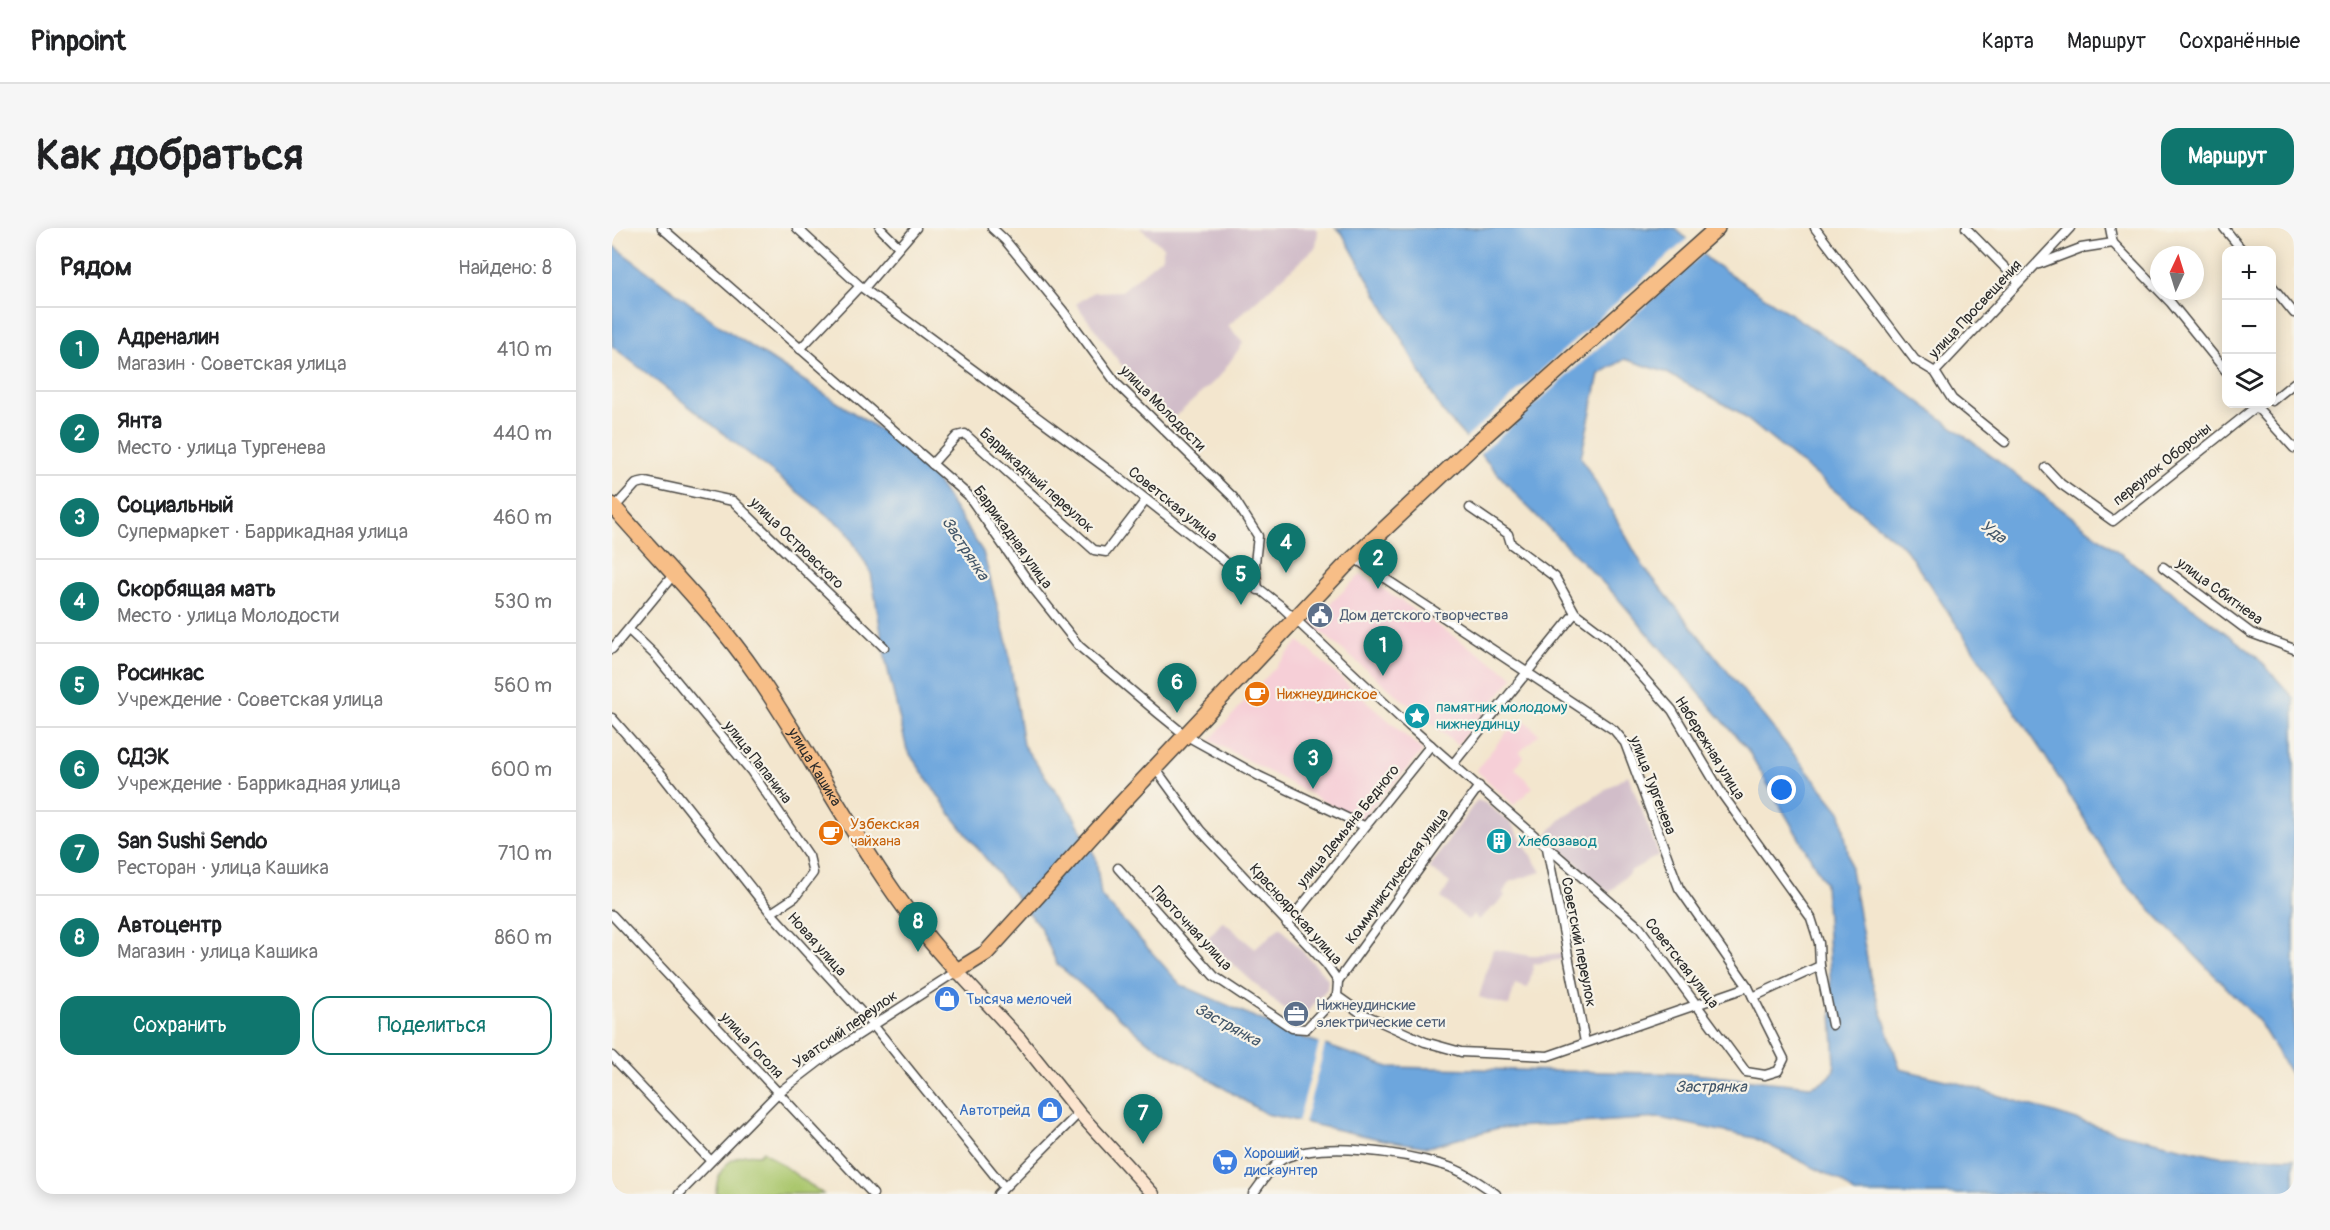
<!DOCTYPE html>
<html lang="ru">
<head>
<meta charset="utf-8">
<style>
	:root { --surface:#fff; --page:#f6f6f6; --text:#202124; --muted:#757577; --line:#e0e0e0; --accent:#0f766e }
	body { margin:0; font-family:Pangolin,sans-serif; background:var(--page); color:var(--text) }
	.controls { position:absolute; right:18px; top:18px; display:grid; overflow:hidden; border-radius:12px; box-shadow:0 3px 15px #0003 }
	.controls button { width:54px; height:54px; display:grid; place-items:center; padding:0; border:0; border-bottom:2px solid var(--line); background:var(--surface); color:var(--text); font:30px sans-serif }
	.compass { position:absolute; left:1538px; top:18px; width:54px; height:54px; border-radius:50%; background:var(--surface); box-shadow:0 3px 15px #0003; rotate:4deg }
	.you { position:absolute; left:1170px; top:562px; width:21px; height:21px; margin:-15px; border:4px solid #fff; border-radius:50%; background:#1a73e8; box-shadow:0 0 0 9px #1a73e833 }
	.badge { display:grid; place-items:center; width:39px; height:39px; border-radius:50%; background:var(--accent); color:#fff; font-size:20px; font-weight:700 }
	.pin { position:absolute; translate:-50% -50px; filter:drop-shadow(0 2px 3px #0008) }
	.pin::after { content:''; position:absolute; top:32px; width:21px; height:18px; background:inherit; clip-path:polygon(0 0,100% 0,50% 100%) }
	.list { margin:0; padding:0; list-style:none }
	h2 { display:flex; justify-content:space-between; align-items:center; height:78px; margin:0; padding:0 24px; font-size:26px }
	h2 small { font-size:20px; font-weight:400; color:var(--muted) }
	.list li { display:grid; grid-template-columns:39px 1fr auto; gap:18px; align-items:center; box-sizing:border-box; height:84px; padding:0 24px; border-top:2px solid var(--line) }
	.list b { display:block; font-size:22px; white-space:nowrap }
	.list p { margin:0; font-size:20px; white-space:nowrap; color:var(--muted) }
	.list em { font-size:20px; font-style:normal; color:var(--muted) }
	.actions { display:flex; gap:12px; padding:18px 24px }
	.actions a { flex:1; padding:14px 0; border:2px solid var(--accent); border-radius:18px; text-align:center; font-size:21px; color:var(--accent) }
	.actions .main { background:var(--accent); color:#fff }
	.icon { flex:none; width:33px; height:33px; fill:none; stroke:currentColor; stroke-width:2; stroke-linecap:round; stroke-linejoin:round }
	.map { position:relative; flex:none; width:1682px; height:966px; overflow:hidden; border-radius:18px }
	header { display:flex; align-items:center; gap:36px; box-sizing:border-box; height:84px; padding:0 30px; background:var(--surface); border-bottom:2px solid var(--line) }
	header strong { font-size:28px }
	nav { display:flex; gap:33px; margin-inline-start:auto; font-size:21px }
	.intro { display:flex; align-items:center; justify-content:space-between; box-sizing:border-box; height:144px; padding:0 36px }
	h1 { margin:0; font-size:42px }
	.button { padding:15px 27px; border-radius:18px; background:var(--accent); color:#fff; font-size:21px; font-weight:700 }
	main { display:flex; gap:36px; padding:0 36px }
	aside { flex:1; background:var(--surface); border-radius:18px; box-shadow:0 3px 15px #0003 }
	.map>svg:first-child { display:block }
	.built { fill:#f6cfd7 }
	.industrial { fill:#d1bdc9 }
	.green { fill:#abc76e; stroke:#6b794c; stroke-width:1.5 }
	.water { fill:#6da6dd; stroke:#4c6884; stroke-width:1.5 }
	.pier { fill:#f3e6ce }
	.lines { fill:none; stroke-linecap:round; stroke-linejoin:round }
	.street-casing { stroke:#494743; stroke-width:11 }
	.secondary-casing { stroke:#494743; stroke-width:15 }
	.highway-casing { stroke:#494743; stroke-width:18 }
	.street { stroke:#fff; stroke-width:8 }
	.secondary { stroke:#fce5cf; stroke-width:12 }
	.highway { stroke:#f7be87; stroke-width:15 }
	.labels { text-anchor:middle; stroke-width:4.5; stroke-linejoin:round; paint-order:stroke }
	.street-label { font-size:15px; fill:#2b2b2b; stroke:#f7f3e8 }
	.service-label { font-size:15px; fill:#4e5e75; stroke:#f7f3e8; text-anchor:start }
	.food-label { font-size:15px; fill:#c56008; stroke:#f7f3e8; text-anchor:start }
	.culture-label { font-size:15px; fill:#0d838f; stroke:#f7f3e8; text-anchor:start }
	.shop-label { font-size:15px; fill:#366cbe; stroke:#f7f3e8; text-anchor:start }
	.water-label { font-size:16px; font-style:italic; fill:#425669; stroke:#f7f3e8 }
</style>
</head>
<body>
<header>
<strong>Pinpoint</strong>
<nav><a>Карта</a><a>Маршрут</a><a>Сохранённые</a></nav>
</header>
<div class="intro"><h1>Как добраться</h1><a class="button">Маршрут</a></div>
<main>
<aside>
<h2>Рядом<small>Найдено: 8</small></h2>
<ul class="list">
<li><span class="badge">1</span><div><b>Адреналин</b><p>Магазин · Советская улица</p></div><em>410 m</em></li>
<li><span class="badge">2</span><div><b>Янта</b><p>Место · улица Тургенева</p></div><em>440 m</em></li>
<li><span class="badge">3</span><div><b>Социальный</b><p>Супермаркет · Баррикадная улица</p></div><em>460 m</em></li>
<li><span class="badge">4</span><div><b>Скорбящая мать</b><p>Место · улица Молодости</p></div><em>530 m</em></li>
<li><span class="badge">5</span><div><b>Росинкас</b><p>Учреждение · Советская улица</p></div><em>560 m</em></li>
<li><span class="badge">6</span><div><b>СДЭК</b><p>Учреждение · Баррикадная улица</p></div><em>600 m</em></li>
<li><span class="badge">7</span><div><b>San Sushi Sendo</b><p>Ресторан · улица Кашика</p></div><em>710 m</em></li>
<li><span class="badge">8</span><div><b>Автоцентр</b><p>Магазин · улица Кашика</p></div><em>860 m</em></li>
</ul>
<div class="actions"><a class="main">Сохранить</a><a>Поделиться</a></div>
</aside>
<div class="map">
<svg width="1682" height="966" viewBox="0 0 1682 966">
	<rect width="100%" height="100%" fill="#f7f3e8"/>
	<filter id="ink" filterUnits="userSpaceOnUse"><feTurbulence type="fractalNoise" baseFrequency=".0167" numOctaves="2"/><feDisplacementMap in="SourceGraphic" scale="12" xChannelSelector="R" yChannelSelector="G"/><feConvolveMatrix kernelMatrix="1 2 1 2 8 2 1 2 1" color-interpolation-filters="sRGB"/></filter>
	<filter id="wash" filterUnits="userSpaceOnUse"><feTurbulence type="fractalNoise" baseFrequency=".008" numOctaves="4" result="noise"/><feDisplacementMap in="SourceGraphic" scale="24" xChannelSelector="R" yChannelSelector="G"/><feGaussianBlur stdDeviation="1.35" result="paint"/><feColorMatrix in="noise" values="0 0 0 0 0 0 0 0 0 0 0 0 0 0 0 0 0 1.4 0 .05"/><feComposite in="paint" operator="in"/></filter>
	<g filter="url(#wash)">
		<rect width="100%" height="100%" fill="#f3e6ce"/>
		<g class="built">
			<polygon points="749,346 902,449 845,517 698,395"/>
			<polygon points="687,413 811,523 748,593 598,512"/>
			<polygon points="910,490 927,506 908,524 912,529 903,540 921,559 902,577 864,542 893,506"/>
		</g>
		<g class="industrial">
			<polygon points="528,0 703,0 706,3 704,19 616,98 631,115 608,148 564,188 555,189 508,135 464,76 482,64 510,63 551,28 551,19"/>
			<polygon points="1016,547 1047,627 1020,642 997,665 934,607 950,590"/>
			<polygon points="865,572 873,575 899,595 929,644 897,654 891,665 893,668 886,675 866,692 862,686 856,692 829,670 838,655 817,640"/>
			<polygon points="611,693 643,721 668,699 716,751 715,761 686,794 594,712"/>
			<polygon points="881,721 919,728 950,725 952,731 922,736 916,760 903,756 897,778 867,769"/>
		</g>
		<path class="green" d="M151,923l60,43h-107c0,-26 17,-43 43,-39z"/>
		<path class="water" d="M724,0h339l35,33 179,118 366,276 39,43v382l-36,-60 -135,-139 -78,-125 -140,-208 -168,-137 -72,-39 -40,-13 -26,15 -18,83 62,109 198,247 29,163 30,93 58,14 161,50 100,23 75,2v36h-439l-14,-13 -87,-43 -94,-20 -162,10 -70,19 -44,-7 -118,-26 -119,-73 -90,-77 -17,-37 -87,-110 -46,-67 -21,-88 -15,-89 -25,-43 -234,-184v-101l108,81 200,130 63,96 24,91 16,102 50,70 23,43 5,38 80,89 117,51 91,31 305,7 116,12c13,-4 22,-6 25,-21l-10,-182 -77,-133 -133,-155 -91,-92 -82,-92 -100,-178z"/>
		<g class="pier">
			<polygon points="1077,9 1093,24 867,227 852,212"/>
			<polygon points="708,812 714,814 692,896 686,894"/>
		</g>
	</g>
	<g filter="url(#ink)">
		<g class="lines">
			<g class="street-casing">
				<g id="street">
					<polyline points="50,0 356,267 421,360 467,418 546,485 573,507 647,548 752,598"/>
					<polyline points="185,0 248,58 502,246 669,378 797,498 1027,699 1134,844 1153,847 1166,843 1172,831 1136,759 1067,660 1013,515 1002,502 742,330"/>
					<polyline points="268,0 287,19"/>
					<polyline points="380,0 393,12 452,84 505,156 621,269 646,308 643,335 646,362"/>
					<polyline points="1203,0 1303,132 1323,144 1340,171 1393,214"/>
					<polyline points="1354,0 1407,54"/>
					<polyline points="1498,0 1501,15 1559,75 1614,143"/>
					<polyline points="1612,0 1630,22"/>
					<polyline points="1427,36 1469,20 1501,15"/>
					<polyline points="1660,58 1682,85"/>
					<polyline points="253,59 304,0"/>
					<polyline points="188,121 248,58"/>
					<polyline points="1323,144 1458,0"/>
					<polyline points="1660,173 1682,155"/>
					<polyline points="1642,176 1682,220"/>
					<polyline points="320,236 345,208 353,206 482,322 494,324 534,272"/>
					<polyline points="1434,240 1449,256 1501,293 1645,178"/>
					<polyline points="2,280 24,256 33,254 121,273 272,419"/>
					<polyline points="858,280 896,306 899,316 943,349 963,385 996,410 1060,482 1110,566 1199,690 1207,715 1208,738 1220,797"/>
					<polyline points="1551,339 1639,405 1682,421"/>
					<polyline points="18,403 43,427 139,543 197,628 201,645 183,669 159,685"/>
					<polyline points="0,421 62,346"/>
					<polyline points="0,490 50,547 159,685 261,797 392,959"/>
					<polyline points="841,536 963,385"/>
					<polyline points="543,540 588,602 714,736 726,753 725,768 749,785 813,814 849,824 936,828 1136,759"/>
					<polyline points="935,620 973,814"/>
					<polyline points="506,640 602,748 680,800 694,801 725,768"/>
					<polyline points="0,687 261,966"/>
					<polyline points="675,696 819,517"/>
					<polyline points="726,753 867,558"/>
					<polyline points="1141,769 1208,738"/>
					<polyline points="0,828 98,932"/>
					<polyline points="0,964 2,966"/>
					<polyline points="67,966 166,865 217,826 345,743"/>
					<polyline points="386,966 467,885"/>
					<path d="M641,966c8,-10 19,-29 30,-35 39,-19 120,-6 160,6 19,5 37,18 53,29"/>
				</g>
			</g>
			<g class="secondary-casing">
				<polyline id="secondary" points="345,743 407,810 467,885 541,966"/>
			</g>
			<g class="highway-casing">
				<g id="highway">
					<path id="s1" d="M0,277c48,56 102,108 144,169 68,99 119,210 201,297l29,-18 133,-147 225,-239 127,-119 246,-220"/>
				</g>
			</g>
			<use href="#street" class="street"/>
			<use href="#secondary" class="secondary"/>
			<use href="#highway" class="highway"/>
		</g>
	</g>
	<defs>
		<g id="civic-disc" transform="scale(1.35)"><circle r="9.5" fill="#5c6f8a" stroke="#f7f3e8"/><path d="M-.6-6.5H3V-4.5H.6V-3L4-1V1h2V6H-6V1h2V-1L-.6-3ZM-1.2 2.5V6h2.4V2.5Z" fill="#fff"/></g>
		<g id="cafe-disc" transform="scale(1.35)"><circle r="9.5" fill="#e8710a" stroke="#f7f3e8"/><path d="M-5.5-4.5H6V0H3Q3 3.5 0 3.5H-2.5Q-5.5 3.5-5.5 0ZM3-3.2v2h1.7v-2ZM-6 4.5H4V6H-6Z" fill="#fff"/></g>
		<g id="sight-disc" transform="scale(1.35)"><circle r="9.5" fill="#0f9aa8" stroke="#f7f3e8"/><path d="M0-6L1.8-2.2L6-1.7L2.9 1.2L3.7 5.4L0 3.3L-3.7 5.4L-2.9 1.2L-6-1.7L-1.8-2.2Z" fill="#fff"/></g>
		<g id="building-disc" transform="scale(1.35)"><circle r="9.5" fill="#0f9aa8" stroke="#f7f3e8"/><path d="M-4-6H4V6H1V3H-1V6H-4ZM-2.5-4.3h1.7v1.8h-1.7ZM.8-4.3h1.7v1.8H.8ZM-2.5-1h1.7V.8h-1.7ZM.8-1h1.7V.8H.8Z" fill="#fff"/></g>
		<g id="shop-disc" transform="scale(1.35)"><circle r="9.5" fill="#3f7fe0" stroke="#f7f3e8"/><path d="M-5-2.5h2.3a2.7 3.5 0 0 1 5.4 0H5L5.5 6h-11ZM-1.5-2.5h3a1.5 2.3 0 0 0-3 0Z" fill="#fff"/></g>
		<g id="office-disc" transform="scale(1.35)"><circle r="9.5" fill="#5c6f8a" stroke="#f7f3e8"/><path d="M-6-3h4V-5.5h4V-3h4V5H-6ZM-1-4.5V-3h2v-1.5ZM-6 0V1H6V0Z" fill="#fff"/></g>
		<g id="supermarket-disc" transform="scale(1.35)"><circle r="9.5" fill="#3f7fe0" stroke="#f7f3e8"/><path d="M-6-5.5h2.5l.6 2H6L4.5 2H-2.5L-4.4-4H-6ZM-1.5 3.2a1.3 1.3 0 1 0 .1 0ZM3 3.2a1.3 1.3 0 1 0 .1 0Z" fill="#fff"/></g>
	</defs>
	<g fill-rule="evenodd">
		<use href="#civic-disc" x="708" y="387"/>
		<use href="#cafe-disc" x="645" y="466"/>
		<use href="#sight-disc" x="805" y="488"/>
		<use href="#cafe-disc" x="219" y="605"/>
		<use href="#building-disc" x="887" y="613"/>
		<use href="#shop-disc" x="335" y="771"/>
		<use href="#office-disc" x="684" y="786"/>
		<use href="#shop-disc" x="438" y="882"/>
		<use href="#supermarket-disc" x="613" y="934"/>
	</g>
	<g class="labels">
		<g class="street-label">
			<text transform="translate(1363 81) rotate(-47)" y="5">улица Просвещения</text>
			<text transform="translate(551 180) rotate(45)" y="5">улица Молодости</text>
			<text transform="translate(1550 236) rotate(-39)" y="5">переулок Обороны</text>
			<text transform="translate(425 252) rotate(42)" y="5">Баррикадный переулок</text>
			<text transform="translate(561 276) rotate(39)" y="5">Советская улица</text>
			<text transform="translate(401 309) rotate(54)" y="5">Баррикадная улица</text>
			<text transform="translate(185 315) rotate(44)" y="5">улица Островского</text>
			<text transform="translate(1608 363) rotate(36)" y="5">улица Сбитнева</text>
			<text transform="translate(1098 520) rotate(58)" y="5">Набережная улица</text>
			<text transform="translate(146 534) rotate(52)" y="5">улица Папанина</text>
			<text dy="5" stroke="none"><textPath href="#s1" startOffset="332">улица Кашика</textPath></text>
			<text transform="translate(1041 557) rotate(69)" y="5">улица Тургенева</text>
			<text transform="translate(736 598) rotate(-51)" y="5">улица Демьяна Бедного</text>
			<text transform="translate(785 648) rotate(-54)" y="5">Коммунистическая улица</text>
			<text transform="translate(684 686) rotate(48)" y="5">Красноярская улица</text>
			<text transform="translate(580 700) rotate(47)" y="5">Проточная улица</text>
			<text transform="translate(967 714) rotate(79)" y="5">Советский переулок</text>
			<text transform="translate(205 716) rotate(48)" y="5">Новая улица</text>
			<text transform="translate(1070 735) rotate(52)" y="5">Советская улица</text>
			<text transform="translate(233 801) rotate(-35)" y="5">Уватский переулок</text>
			<text transform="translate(140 817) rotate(47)" y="5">улица Гоголя</text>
		</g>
		<g class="service-label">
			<text x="728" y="392">Дом детского творчества</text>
			<text x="704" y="782">Нижнеудинские<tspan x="704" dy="17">электрические сети</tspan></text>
		</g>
		<g class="food-label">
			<text x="664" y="471">Нижнеудинское</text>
			<text x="238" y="601">Узбекская<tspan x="238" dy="17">чайхана</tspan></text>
		</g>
		<g class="culture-label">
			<text x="824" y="484">памятник молодому<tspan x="824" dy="17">нижнеудинцу</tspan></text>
			<text x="906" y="618">Хлебозавод</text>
		</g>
		<g class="shop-label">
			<text x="354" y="776">Тысяча мелочей</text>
			<text x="418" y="887" text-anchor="end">Автотрейд</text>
			<text x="632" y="930">Хороший,<tspan x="632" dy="17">дискаунтер</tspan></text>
		</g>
		<g class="water-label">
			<text transform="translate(1382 303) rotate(37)" y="6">Уда</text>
			<text transform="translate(354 320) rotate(57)" y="6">Застрянка</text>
			<text transform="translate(616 796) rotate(29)" y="6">Застрянка</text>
			<text x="1099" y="864">Застрянка</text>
		</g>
	</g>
</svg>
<div class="controls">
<button>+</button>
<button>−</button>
<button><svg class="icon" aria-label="layers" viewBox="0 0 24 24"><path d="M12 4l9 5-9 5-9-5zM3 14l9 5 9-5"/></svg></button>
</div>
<svg class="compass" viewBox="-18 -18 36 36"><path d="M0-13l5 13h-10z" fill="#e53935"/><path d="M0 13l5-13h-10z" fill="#757577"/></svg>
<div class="you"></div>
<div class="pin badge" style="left:771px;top:448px">1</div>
<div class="pin badge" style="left:766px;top:361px">2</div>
<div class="pin badge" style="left:701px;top:561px">3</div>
<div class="pin badge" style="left:674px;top:345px">4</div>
<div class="pin badge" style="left:629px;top:377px">5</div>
<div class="pin badge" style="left:565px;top:485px">6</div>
<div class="pin badge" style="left:531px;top:916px">7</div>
<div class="pin badge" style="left:306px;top:724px">8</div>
</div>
</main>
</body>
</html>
